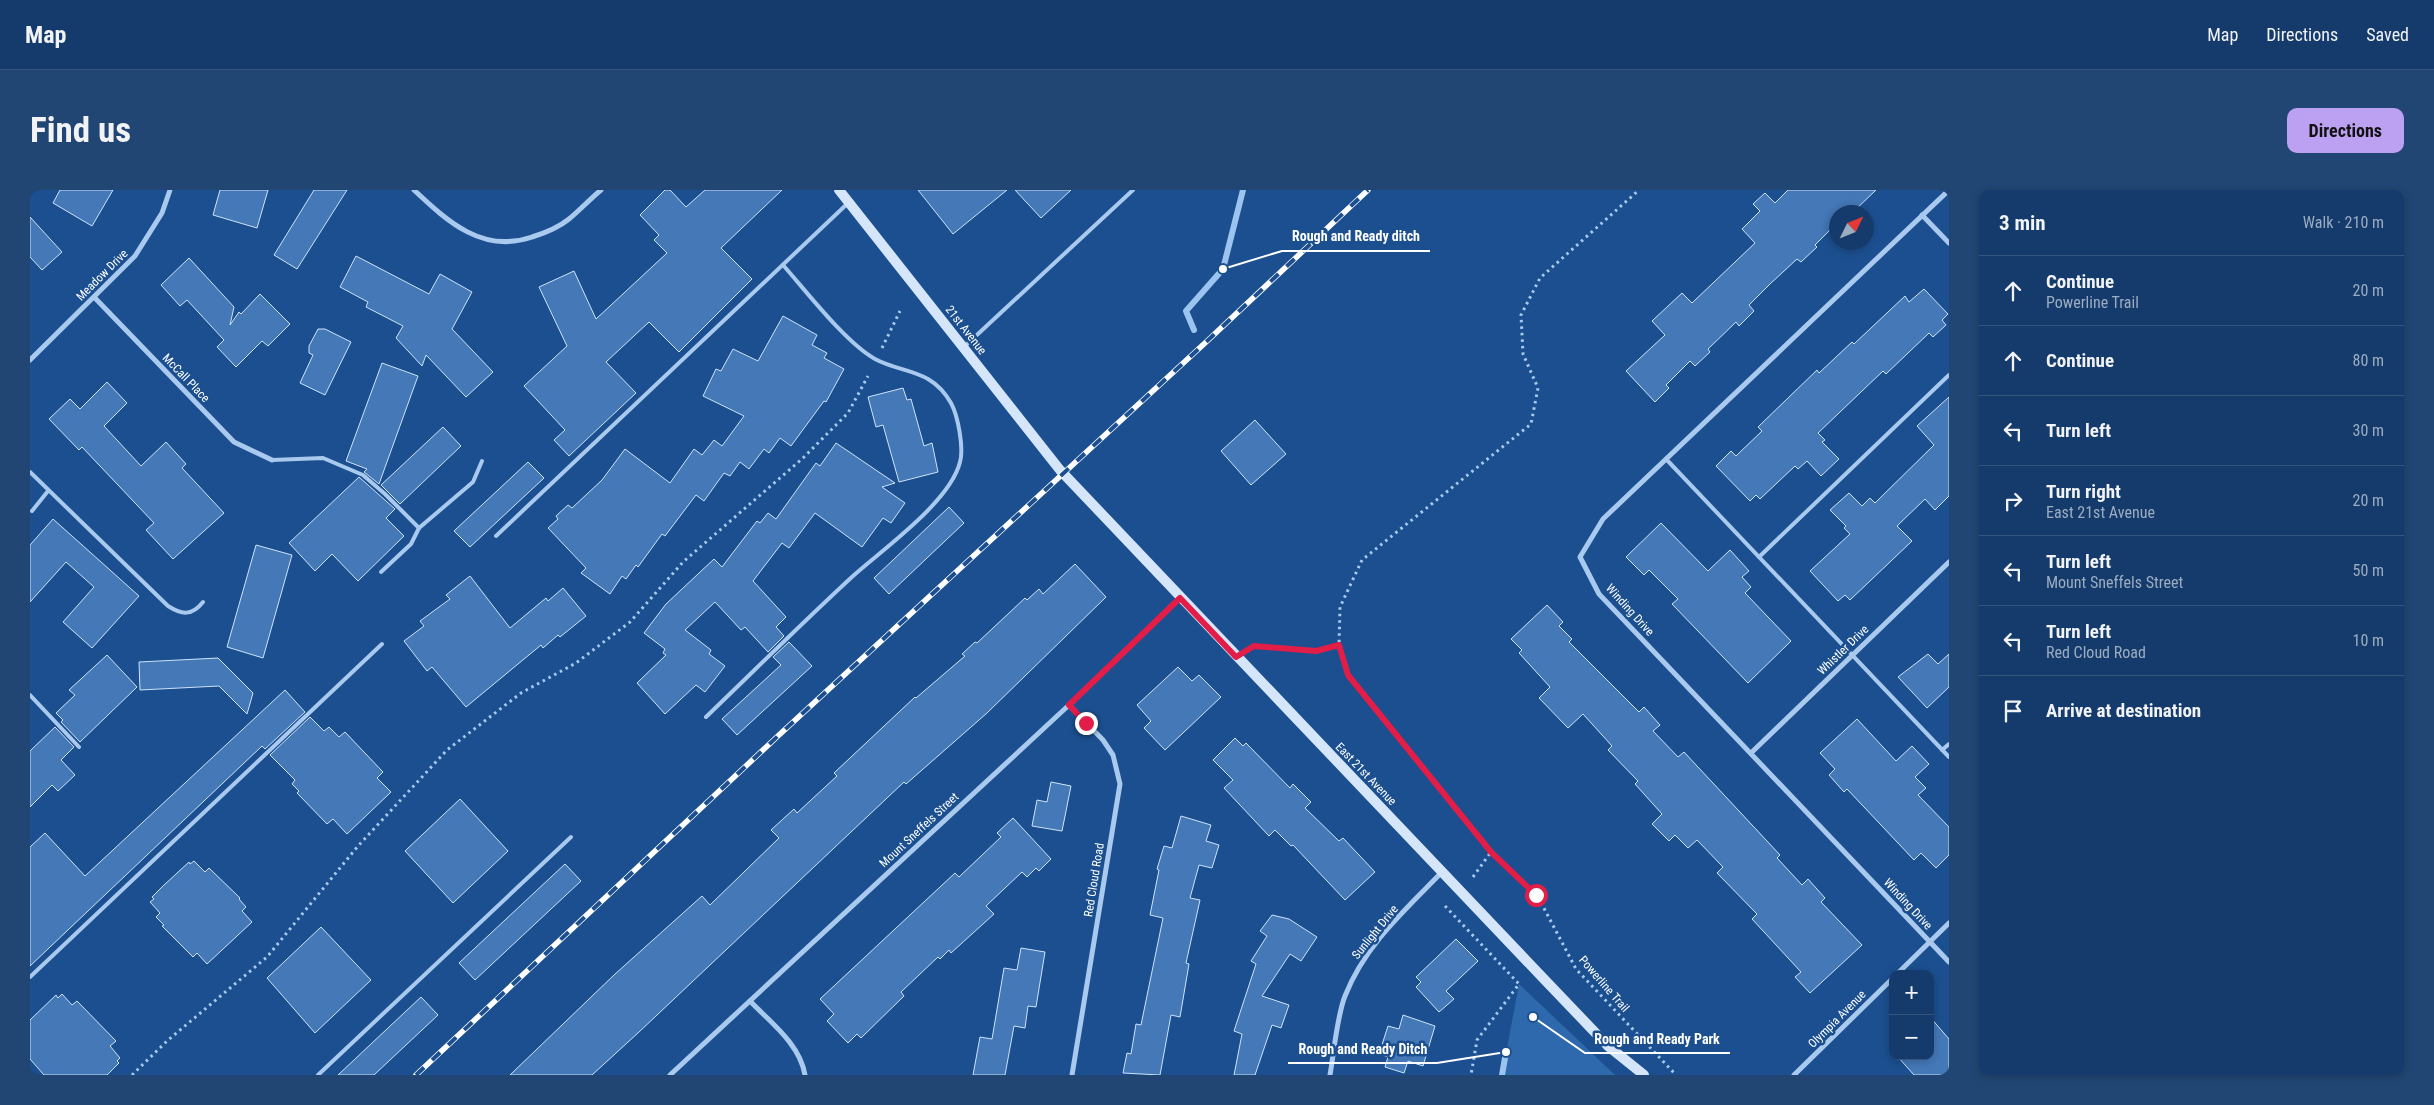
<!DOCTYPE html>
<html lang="en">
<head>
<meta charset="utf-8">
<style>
	:root { --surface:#143b6b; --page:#214673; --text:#f1f3f6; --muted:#9dadc1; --line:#33557e; --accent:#bca0f2 }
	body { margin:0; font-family:"Roboto Condensed",sans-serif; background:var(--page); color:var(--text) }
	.controls { position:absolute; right:15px; bottom:15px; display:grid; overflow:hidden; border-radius:10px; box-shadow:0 2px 8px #0003 }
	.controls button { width:45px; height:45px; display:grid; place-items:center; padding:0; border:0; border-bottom:1px solid var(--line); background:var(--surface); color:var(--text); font:25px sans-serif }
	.compass { position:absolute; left:1799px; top:15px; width:45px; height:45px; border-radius:50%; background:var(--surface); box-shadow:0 2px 8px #0003; rotate:47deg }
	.stop { position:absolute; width:15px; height:15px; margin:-11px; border:4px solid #e11d48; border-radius:50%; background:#fff }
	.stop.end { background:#e11d48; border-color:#fff; box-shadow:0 1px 5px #0008 }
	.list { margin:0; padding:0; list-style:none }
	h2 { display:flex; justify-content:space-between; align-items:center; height:65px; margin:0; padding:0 20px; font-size:21px }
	h2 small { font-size:16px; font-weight:400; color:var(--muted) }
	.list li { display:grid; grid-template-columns:32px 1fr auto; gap:15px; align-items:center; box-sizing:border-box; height:70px; padding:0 20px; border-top:1px solid var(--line) }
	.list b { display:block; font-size:19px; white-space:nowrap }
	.list p { margin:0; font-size:16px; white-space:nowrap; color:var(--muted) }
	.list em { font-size:16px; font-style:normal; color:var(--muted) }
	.icon { flex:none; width:28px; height:28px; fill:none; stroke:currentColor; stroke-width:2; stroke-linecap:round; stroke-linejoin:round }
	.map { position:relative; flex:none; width:1919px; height:885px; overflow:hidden; border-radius:10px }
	header { display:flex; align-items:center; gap:30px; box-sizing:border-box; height:70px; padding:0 25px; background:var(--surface); border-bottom:1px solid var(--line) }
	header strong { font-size:24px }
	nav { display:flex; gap:28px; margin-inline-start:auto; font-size:18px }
	.intro { display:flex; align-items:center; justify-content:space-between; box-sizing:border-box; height:120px; padding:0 30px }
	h1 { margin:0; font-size:35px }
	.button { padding:12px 22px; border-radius:10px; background:var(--accent); color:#111; font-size:18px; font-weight:700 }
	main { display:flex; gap:30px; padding:0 30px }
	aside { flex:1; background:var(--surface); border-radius:10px; box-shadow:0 2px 8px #0003 }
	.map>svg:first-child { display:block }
	.green { fill:#2e69ad }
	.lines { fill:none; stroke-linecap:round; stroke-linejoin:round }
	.stream { stroke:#9cc4f0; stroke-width:6 }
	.building { fill:#4478b7; stroke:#cfe3fa }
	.path { stroke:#a9c9ee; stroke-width:3; stroke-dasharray:2.5 4; stroke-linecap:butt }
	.lane { stroke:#a9c9ee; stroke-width:4 }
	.street { stroke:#a9c9ee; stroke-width:5 }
	.secondary { stroke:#d6e6fa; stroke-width:10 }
	.rail-casing { stroke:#fff; stroke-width:5.5 }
	.rail { stroke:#1b4f8f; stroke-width:4; stroke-dasharray:11; stroke-linecap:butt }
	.route { stroke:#e11d48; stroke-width:6 }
	.labels { text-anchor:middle; stroke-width:5; stroke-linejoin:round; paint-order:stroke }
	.street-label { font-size:12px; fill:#fff; stroke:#1b4f8f }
	.leader { fill:none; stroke:#fff; stroke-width:2 }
	.callout-dot { fill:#fff; stroke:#1b4f8f; stroke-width:2 }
	.callout-label { font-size:14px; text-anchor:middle; font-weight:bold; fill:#fff; stroke:#1b4f8f; stroke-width:5; stroke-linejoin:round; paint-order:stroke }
</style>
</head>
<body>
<header>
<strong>Map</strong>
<nav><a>Map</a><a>Directions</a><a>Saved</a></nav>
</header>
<div class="intro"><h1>Find us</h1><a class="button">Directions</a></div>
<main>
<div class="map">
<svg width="1919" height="885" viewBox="0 0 1919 885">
	<rect width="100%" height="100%" fill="#1b4f8f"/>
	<polygon class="green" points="1489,794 1585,885 1472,885"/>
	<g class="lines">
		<g class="stream">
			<polyline points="1164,140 1156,121 1193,79 1213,0"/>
			<polyline points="1472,885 1476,862"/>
		</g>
	</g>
	<g class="building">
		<polygon points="30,0 83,0 62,36 23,13"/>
		<polygon points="190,0 238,0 227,38 183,25"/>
		<polygon points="284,0 317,0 267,79 244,65"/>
		<polygon points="635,0 640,0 656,17 675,0 752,0 691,58 722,89 649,162 619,132 576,172 606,203 539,266 524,250 535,240 494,196 537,156 509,97 544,81 566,129 637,63 624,50 629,45 610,25"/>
		<polygon points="888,0 977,0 923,44"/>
		<polygon points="985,0 1041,0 1011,28"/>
		<polygon points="1758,0 1846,0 1823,22 1806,22 1806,34 1785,55 1787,57 1771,72 1767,69 1740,94 1719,115 1724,121 1709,136 1706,132 1678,159 1680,162 1665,176 1660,171 1636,195 1639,198 1625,212 1596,181 1635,145 1622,131 1652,103 1662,113 1725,53 1712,39 1730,21 1723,14 1735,3 1745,13"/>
		<polygon points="0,27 32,62 12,80 0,67"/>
		<polygon points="326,66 399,104 410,84 442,102 422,139 463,182 436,207 396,165 392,176 366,148 373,136 336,117 338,112 310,97"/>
		<polygon points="159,68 204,117 200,135 209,122 211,124 230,104 260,134 238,156 232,151 206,177 187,157 194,150 157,110 150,116 131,95"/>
		<polygon points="1894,99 1918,124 1912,130 1916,135 1903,147 1899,143 1856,184 1853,181 1788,243 1795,250 1792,252 1809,269 1791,286 1777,271 1768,279 1765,276 1730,309 1726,305 1720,311 1686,276 1701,261 1706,266 1732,241 1728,237 1787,180 1789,183 1822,152 1824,154 1875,106 1879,112"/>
		<polygon points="753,126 787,145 782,155 797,163 794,168 814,179 796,212 794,211 761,256 750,248 739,263 734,259 719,279 710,272 700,286 694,283 674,311 666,305 635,346 632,344 608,377 606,375 596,389 592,386 580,404 551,383 556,378 518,338 528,329 526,326 538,315 542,318 572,290 595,259 640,293 664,259 672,265 684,250 692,256 714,226 673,206 686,179 691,181 703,159 728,171"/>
		<polygon points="288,139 295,139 321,152 295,205 270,193 283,165 279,163 279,156"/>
		<polygon points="352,173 388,186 349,294 334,282 337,279 316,271"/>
		<polygon points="77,192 97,213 74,236 111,276 136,252 156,274 152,278 194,323 143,369 116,340 124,333 52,257 49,260 19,229 40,209 50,219"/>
		<polygon points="873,198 877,210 881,209 894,256 902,253 908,282 869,292 853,235 846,237 838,207"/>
		<polygon points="1919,207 1919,306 1905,320 1895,309 1867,336 1882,351 1820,410 1815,405 1808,411 1780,381 1820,344 1814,338 1816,336 1800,320 1819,303 1832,316 1840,308 1845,313 1904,255 1887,236"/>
		<polygon points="1225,230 1256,264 1221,295 1191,261"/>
		<polygon points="413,237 431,256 370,314 351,295"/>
		<polygon points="806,253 865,293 852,297 875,313 861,333 853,328 832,357 785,323 759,358 752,353 723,391 756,427 746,437 754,446 738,462 715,437 711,440 685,412 655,440 681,460 679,464 695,476 675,502 666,495 635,524 607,493 636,465 633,463 635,459 614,443 636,414 684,369 692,377 727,331 730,333 738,323 746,329 786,273 790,276"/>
		<polygon points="498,272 514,288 440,357 424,341"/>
		<polygon points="329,287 365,319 356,328 374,346 328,391 302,364 285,381 259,353"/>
		<polygon points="919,317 934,333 859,404 844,388"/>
		<polygon points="23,329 109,406 62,458 33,432 64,397 36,372 0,412 0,355"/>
		<polygon points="1631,333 1678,381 1700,360 1719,381 1712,387 1721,397 1715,403 1761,451 1718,493 1642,414 1648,409 1619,380 1614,385 1596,367"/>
		<polygon points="226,355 262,365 233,468 197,457"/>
		<polygon points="1045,374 1076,407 957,523 876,594 874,592 609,842 562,885 480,885 584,785 672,706 680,715 749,648 741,640 764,619 767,623 807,586 804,583 885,507 886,508 935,466 932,464 945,452 947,453 995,408 997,410 1009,399 1013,404"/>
		<polygon points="440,386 480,438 516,408 518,411 533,398 556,426 530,447 528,445 513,458 511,455 436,517 402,477 397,481 374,451 394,436 390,431 420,409 416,405"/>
		<polygon points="1517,415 1533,432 1529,436 1542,449 1539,452 1609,522 1614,517 1630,535 1623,541 1648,567 1654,562 1750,665 1747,668 1772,695 1778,689 1795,708 1791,712 1832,755 1780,803 1765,787 1771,782 1722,729 1727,724 1687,683 1693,677 1667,650 1658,658 1645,645 1639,651 1622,634 1632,624 1605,594 1608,591 1578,560 1582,556 1553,524 1538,538 1509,508 1520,497 1489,463 1492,460 1481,449"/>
		<polygon points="759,452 782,476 707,545 692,529 751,475 743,467"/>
		<polygon points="1898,464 1908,474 1919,464 1919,497 1897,518 1868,487"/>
		<polygon points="77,465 107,497 50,552 31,532 33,530 26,523 45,505 39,500"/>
		<polygon points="188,468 223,503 217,524 189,496 110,500 109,472"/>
		<polygon points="1148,477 1162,491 1169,485 1191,507 1135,560 1114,538 1121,531 1107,515"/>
		<polygon points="255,500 275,522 235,559 232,556 0,776 0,657 15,643 55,686"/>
		<polygon points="280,527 294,541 299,537 309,547 315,542 353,582 347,588 361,602 317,644 303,629 297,634 267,603 269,601 262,594 265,590 240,565"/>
		<polygon points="1827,529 1866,571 1882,556 1899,574 1885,587 1896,598 1888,605 1919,637 1919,665 1906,678 1891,663 1884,670 1817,599 1814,602 1799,585 1805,579 1790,563"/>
		<polygon points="25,537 44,557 31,570 45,585 28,601 22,595 0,617 0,561"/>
		<polygon points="1205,548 1213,556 1216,553 1260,598 1263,594 1281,612 1275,618 1309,651 1313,648 1345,682 1315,710 1263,655 1261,656 1245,640 1239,646 1194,598 1203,590 1183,570"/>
		<polygon points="1021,592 1041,596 1032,641 1002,636 1007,610 1017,612"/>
		<polygon points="430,609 478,661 423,713 375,661"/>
		<polygon points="1151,626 1181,635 1176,651 1189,655 1182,678 1169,675 1160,708 1170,710 1156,773 1159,774 1150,827 1141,825 1130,885 1093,883 1097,863 1101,864 1106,834 1111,835 1133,728 1120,725 1129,680 1127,679 1134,656 1142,658"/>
		<polygon points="983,628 1021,669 1009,681 1006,678 997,687 992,682 956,716 964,724 921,763 919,760 910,769 908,767 871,802 874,806 831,848 827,844 818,853 797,831 804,824 790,809 925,683 929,687 971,647 967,643"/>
		<polygon points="164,671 175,682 179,678 210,708 209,709 216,717 212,721 222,732 177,774 167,763 163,767 132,736 134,735 126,727 130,723 120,712 124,709 122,707 133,696 159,672 160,674"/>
		<polygon points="535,674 551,691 445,790 429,773"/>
		<polygon points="1242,725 1259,729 1287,747 1271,771 1260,764 1232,806 1259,815 1251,838 1242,835 1225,885 1204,885 1212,844 1204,841 1226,774 1221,771 1237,746 1230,741"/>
		<polygon points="291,737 341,790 285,843 237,788"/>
		<polygon points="1426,749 1448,771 1416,801 1424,809 1409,822 1386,797 1391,792 1386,787"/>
		<polygon points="991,758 1015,762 1006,817 998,816 995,838 984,836 975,885 943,885 950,847 962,849 974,778 987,780"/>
		<polygon points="32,804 42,815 47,811 86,851 80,856 90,868 87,871 89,873 77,885 14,885 0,869 0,830 26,805 28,808"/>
		<polygon points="391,807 408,825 344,885 308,885"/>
		<polygon points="1373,825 1405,836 1393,876 1378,871 1374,883 1355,877 1358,867 1349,864 1358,836 1369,839"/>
		<polygon points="1900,827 1919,849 1919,885 1884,885 1867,866 1900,866"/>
	</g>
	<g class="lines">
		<g class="path">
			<polyline points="852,158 870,121"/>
			<polyline points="1219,458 1224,456 1286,461 1309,455"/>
			<polyline points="1461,662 1507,705 1546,779 1646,885"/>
			<polyline points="1443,687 1461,662 1318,485 1309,455 1310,417 1332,370 1501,234 1508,198 1493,164 1491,125 1510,88 1609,0"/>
			<polyline points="1415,716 1489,794 1447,850 1441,885"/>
			<polyline points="102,885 137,851 237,767 328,656 417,560 491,503 546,473 600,432 653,372 773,268 818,223 838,186"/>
		</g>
		<g class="lane">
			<polyline points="934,157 1103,0"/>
			<polyline points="1636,269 1919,567"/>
			<polyline points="242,270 293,268 333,285 355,304 389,338 443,292 452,271"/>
			<path d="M0,282l138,134c14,9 24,10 35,-4"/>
			<polyline points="2,321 18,301"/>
			<polyline points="466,346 817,14"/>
			<polyline points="1729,367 1919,185"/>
			<polyline points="351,382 381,354 389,338"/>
			<polyline points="0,505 49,557"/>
			<path d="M676,527c49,-47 97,-95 147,-141 30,-27 97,-74 107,-114 4,-14 -2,-46 -9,-59 -20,-35 -48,-29 -76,-44 -29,-16 -69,-68 -92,-94"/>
			<polyline points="1912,560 1919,554"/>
			<polyline points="0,787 352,454"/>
			<polyline points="288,885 541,647"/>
		</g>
		<g class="street">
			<path d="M384,0c34,32 69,64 118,47 13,-4 26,-9 37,-18 11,-9 21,-20 32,-29"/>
			<polyline points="1919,0 1573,329 1550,367 1569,404 1919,772"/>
			<polyline points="1892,25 1919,53"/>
			<polyline points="64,107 204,252 242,270"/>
			<polyline points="0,170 105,66 132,23 140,0"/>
			<polyline points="1039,515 1073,550 1083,565 1090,594 1042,885"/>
			<polyline points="1721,563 1919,372"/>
			<polyline points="1867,784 1919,733"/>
			<path d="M720,811c20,21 50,43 55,74"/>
			<polyline points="640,885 1039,515 1150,408"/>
			<path d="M1300,885c4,-23 7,-59 15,-79 20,-51 60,-86 97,-124"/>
			<polyline points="1764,885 1863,788"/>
		</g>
		<polyline class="secondary" points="809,0 1030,280 1513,788 1578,856 1614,885"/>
		<g class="rail-casing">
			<polyline id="rail" points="386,885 749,545 1175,153 1338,0"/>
		</g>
		<use href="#rail" class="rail"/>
	</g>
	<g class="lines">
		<polyline class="route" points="1056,533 1039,515 1150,408 1206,467 1224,456 1286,461 1309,455 1318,485 1461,662 1506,705"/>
	</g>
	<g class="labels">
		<g class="street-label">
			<text transform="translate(72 85) rotate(-45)" y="4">Meadow Drive</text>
			<text transform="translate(936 140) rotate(52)" y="4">21st Avenue</text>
			<text transform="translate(156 188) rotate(46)" y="4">McCall Place</text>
			<text transform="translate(1600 420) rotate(48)" y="4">Winding Drive</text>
			<text transform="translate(1813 460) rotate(-44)" y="4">Whistler Drive</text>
			<text transform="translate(1336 584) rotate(46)" y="4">East 21st Avenue</text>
			<text transform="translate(889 640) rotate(-43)" y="4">Mount Sneffels Street</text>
			<text transform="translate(1064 690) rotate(-81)" y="4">Red Cloud Road</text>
			<text transform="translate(1878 714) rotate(47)" y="4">Winding Drive</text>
			<text transform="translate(1345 742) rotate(-51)" y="4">Sunlight Drive</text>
			<text transform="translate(1574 794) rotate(49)" y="4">Powerline Trail</text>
			<text transform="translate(1807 829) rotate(-45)" y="4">Olympia Avenue</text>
		</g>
	</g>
	<path class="leader" d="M1193 79L1252 61H1400M1503 827L1555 863H1700M1476 862L1407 873H1258"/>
	<g class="callout-dot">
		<circle cx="1193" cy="79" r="5"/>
		<circle cx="1503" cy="827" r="5"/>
		<circle cx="1476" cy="862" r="5"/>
	</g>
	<g class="callout-label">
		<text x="1326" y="51">Rough and Ready ditch</text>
		<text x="1627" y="854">Rough and Ready Park</text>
		<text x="1333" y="864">Rough and Ready Ditch</text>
	</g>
</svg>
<div class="controls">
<button>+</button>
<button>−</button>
</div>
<svg class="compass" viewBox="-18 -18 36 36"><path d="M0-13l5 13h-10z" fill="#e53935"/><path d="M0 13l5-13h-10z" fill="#9dadc1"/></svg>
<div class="stop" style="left:1506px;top:705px"></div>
<div class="stop end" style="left:1056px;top:533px"></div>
</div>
<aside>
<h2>3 min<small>Walk · 210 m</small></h2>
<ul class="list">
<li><svg class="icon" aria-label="ahead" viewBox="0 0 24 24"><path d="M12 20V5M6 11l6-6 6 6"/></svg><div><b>Continue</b><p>Powerline Trail</p></div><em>20 m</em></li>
<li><svg class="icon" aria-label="ahead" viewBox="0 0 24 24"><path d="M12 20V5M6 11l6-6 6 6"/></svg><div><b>Continue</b></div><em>80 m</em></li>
<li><svg class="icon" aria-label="left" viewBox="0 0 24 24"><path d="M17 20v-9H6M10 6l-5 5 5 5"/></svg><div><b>Turn left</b></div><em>30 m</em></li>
<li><svg class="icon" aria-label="right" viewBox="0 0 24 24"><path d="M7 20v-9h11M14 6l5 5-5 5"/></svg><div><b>Turn right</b><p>East 21st Avenue</p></div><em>20 m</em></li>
<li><svg class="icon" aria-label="left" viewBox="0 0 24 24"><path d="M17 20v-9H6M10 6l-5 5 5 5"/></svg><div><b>Turn left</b><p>Mount Sneffels Street</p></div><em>50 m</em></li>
<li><svg class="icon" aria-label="left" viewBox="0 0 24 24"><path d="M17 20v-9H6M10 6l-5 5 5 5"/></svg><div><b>Turn left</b><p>Red Cloud Road</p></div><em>10 m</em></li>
<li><svg class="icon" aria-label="arrive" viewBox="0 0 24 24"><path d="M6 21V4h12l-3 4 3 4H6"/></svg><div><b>Arrive at destination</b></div></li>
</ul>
</aside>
</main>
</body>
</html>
